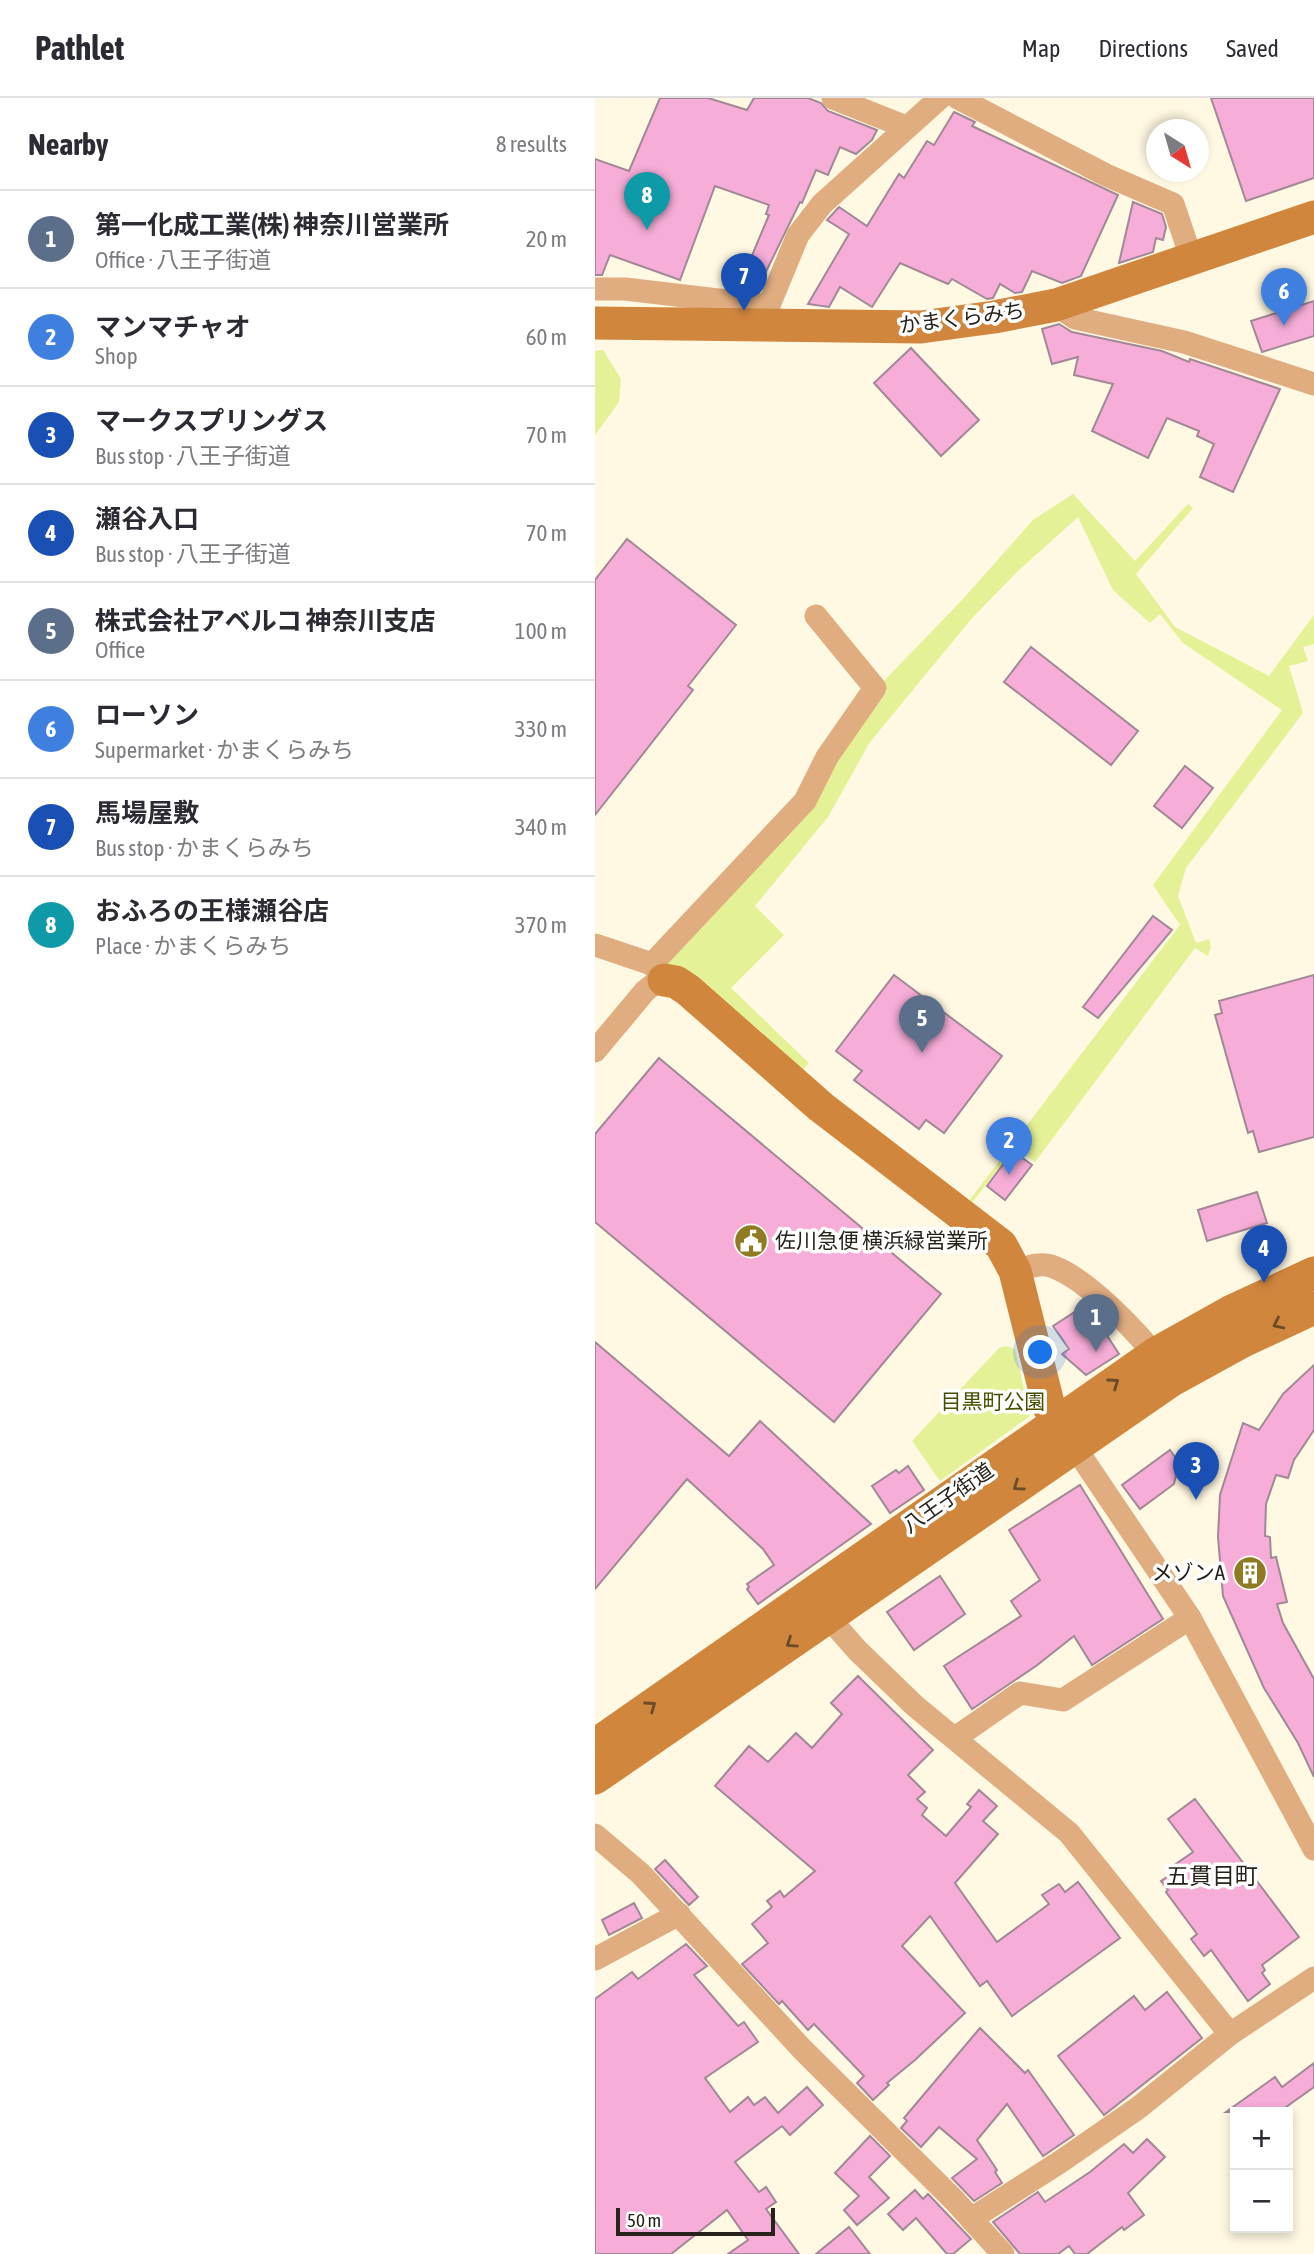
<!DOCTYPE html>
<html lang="en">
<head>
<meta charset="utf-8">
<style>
	:root { --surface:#fff; --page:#f2f2f3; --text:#2b2b33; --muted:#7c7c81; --line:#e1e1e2; --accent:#8f7b21 }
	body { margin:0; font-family:"Asap Condensed","Noto Sans JP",sans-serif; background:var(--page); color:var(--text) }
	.controls { position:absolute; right:21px; bottom:21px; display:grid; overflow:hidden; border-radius:0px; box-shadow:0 4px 10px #0003 }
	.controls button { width:63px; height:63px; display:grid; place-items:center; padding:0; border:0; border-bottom:2px solid var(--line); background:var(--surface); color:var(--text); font:35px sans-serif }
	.compass { position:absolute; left:551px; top:21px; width:63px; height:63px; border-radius:50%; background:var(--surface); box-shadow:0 4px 10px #0003; rotate:143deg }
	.scale { position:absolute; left:21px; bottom:18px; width:159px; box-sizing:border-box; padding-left:7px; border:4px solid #27231a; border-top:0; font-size:19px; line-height:24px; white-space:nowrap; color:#27231a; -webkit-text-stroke:5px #fff; paint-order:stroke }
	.you { position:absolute; left:446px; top:1255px; width:24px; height:24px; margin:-18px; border:5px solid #fff; border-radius:50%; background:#1a73e8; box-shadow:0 0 0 10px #1a73e833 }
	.badge { display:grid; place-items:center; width:46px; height:46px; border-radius:50%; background:var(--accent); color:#fff; font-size:23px; font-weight:700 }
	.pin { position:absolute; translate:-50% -58px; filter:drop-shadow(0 2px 4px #0008) }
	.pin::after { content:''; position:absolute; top:37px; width:24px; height:21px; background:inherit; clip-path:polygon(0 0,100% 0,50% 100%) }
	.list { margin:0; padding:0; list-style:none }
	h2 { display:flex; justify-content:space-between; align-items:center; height:91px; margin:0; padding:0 28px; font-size:30px }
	h2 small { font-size:23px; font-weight:400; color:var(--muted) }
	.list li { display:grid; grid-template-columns:46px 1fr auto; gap:21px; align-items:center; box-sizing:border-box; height:98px; padding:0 28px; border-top:2px solid var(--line) }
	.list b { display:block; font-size:26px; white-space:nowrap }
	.list p { margin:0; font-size:23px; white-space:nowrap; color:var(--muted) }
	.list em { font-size:23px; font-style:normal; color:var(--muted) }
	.map { position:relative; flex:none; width:719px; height:2156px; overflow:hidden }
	header { display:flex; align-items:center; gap:42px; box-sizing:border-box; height:98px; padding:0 35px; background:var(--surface); border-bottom:2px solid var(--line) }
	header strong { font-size:33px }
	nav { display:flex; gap:38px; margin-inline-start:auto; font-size:24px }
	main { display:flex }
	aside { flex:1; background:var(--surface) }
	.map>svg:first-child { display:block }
	.green { fill:#e5f196 }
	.building { fill:#f6add8; stroke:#a28897; stroke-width:2 }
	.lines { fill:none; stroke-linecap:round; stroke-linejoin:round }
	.street { stroke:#e0ad81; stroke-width:23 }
	.secondary { stroke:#d1863e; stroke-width:33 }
	.oneway { stroke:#6b4b28 }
	.labels { text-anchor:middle; stroke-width:7; stroke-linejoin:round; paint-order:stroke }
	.street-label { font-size:21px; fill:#27231a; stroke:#fff }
	.poi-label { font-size:21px; fill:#27231a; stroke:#fff; text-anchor:start }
	.park-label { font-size:21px; fill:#484f00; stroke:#fff }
	.neighbourhood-label { font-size:23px; fill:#27231a; stroke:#fff }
</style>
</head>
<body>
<header>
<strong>Pathlet</strong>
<nav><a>Map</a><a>Directions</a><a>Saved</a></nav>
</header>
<main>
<aside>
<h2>Nearby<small>8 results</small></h2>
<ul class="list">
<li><span class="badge" style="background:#5c6f8a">1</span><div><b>第一化成工業(株) 神奈川営業所</b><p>Office · 八王子街道</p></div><em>20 m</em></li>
<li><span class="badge" style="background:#3f7fe0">2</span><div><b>マンマチャオ</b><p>Shop</p></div><em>60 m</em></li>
<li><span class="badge" style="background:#1a4fb4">3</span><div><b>マークスプリングス</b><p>Bus stop · 八王子街道</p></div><em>70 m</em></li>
<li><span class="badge" style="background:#1a4fb4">4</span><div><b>瀬谷入口</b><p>Bus stop · 八王子街道</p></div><em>70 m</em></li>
<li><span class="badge" style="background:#5c6f8a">5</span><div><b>株式会社アベルコ 神奈川支店</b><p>Office</p></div><em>100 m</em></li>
<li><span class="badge" style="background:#3f7fe0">6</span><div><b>ローソン</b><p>Supermarket · かまくらみち</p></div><em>330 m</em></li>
<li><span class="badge" style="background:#1a4fb4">7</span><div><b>馬場屋敷</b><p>Bus stop · かまくらみち</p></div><em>340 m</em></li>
<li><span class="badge" style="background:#0f9aa8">8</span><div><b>おふろの王様瀬谷店</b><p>Place · かまくらみち</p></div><em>370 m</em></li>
</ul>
</aside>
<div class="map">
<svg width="719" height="2156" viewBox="0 0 719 2156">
	<rect width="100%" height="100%" fill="#fff8e2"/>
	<g class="green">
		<polygon points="8,252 26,281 24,304 0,337 0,253"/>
		<polygon points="478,396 540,463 593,406 598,410 541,476 580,529 674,578 719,517 719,546 708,549 713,563 694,568 708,615 591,770 583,798 601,845 614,841 616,849 613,858 600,850 440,1064 420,1049 376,1106 373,1104 585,827 558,787 687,612 588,545 565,516 555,525 518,492 483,419 423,473 378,519 275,644 233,719 160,808 189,837 136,890 214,965 202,977 70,865 256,641 292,593 287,585 367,502 438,422"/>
		<polygon points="411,1248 420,1251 435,1318 345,1383 317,1343 404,1250"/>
	</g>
	<g class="building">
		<polygon points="65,0 113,0 152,12 159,0 213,0 226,5 233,13 282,32 277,42 261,56 245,49 233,77 221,72 207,105 205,104 162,192 145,186 174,117 171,116 174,107 120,88 85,182 15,157 7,177 0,177 0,61 34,73"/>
		<polygon points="616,0 719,0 719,80 651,103"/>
		<polygon points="359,14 380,24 377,28 523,97 486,178 467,185 437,173 427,194 420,195 405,186 398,200 392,201 357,181 353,186 305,165 277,209 245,189 234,209 213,206 254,136 232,122 244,109 272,128 304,76 309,80 332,43 339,47"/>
		<polygon points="538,104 567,116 571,129 568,142 561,140 558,154 524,165"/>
		<polygon points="719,203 719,238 667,254 656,223"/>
		<polygon points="464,226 477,234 567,253 594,264 595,261 685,291 638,394 605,379 619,346 602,338 604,333 572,320 553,360 497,333 518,286 479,277 483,259 457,266 447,231"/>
		<polygon points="316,250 384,322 346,358 279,285"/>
		<polygon points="32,441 141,527 93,588 98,592 0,717 0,482"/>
		<polygon points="436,549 543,633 516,667 409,584"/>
		<polygon points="590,668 618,690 587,730 559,708"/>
		<polygon points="558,818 577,832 503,920 488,909"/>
		<polygon points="299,877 407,958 349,1035 331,1022 324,1031 259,982 267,973 241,953"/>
		<polygon points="719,877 719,1039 664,1054 658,1033 653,1035 620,917 627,915 624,903"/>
		<polygon points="64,960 346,1196 239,1324 0,1124 0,1036"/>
		<polygon points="418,1053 437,1067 410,1102 392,1088"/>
		<polygon points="662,1094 672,1125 612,1143 603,1112"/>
		<polygon points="489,1208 504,1232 507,1230 524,1256 491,1277 467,1256 474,1251 458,1228"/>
		<polygon points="0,1244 134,1358 165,1323 276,1426 163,1506 152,1491 154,1489 152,1486 179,1467 168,1451 92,1381 0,1491"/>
		<polygon points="719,1267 719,1332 699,1362 693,1380 681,1377 671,1406 670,1438 675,1439 676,1460 681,1459 692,1504 682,1506 688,1525 719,1581 719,1679 703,1645 669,1590 628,1498 623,1439 625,1397 648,1325 664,1332 688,1296"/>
		<polygon points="575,1352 584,1365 579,1386 545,1411 527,1387"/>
		<polygon points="313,1368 329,1392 295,1415 277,1388 301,1372 304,1375"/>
		<polygon points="485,1387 568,1521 497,1567 479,1538 441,1568 377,1611 349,1568 426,1518 416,1503 445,1482 414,1432"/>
		<polygon points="345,1478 370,1516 319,1552 292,1514"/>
		<polygon points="263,1578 338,1652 313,1677 330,1694 322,1701 332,1710 327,1717 351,1738 376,1709 372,1706 384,1692 402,1708 388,1723 403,1736 360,1785 402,1844 454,1806 447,1797 464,1786 470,1794 483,1784 525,1840 417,1918 392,1883 385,1888 335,1818 307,1848 370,1915 320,1962 292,1985 294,1987 278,2002 262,1985 269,1978 219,1926 213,1932 187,1903 184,1906 147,1866 173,1845 157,1826 177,1809 172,1803 185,1793 189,1799 220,1773 120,1688 154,1648 173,1664 201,1635 217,1650 247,1616 236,1605"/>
		<polygon points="600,1701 704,1839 667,1867 670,1872 667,1875 675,1886 653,1903 616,1852 609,1858 596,1841 602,1836 571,1794 573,1792 566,1783 578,1775 575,1770 598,1754 573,1721"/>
		<polygon points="70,1762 103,1799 94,1807 60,1771"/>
		<polygon points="39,1805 47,1820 14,1837 7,1822"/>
		<polygon points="91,1846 112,1868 99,1877 143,1928 149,1924 163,1944 110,1980 135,2014 153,1999 159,2007 170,1999 183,2015 212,1989 228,2007 195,2037 187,2028 140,2064 164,2094 171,2089 181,2104 171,2111 204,2156 133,2156 153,2142 132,2112 76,2156 0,2156 0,1901 37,1874 43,1881"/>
		<polygon points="572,1894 607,1940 509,2017 463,1958 539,1898 550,1912"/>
		<polygon points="385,1930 430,1975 433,1972 479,2037 448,2058 412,2006 382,2042 402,2072 400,2074 407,2085 379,2103 357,2080 382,2061 344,2029 326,2049 306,2030 312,2023 309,2020"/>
		<polygon points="719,1965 719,1989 684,2014 631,2014 680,1979 687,1989"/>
		<polygon points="275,2038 295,2058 274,2079 294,2100 262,2127 249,2112 264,2098 240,2075"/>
		<polygon points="552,2041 570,2059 533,2095 549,2117 529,2132 527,2129 492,2156 480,2156 474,2148 463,2156 425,2156 398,2124 443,2094 450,2104 495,2074 529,2046 538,2055"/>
		<polygon points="320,2092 328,2101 333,2096 376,2141 358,2156 352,2156 321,2120 308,2132 293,2116"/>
		<polygon points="254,2129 275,2156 221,2156"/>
	</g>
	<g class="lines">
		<g class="street">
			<polyline points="238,0 311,29"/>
			<polyline points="363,0 511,77 578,106 597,162"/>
			<polyline points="0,191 30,191 174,208"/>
			<polyline points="461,207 480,220 589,244 719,286"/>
			<polyline points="165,229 203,137 227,106 345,0"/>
			<polyline points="0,847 57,866 69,882 59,886 50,893 0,953"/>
			<polyline points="57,866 210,703 232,659 280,590 221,518"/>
			<path d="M420,1173c11,-3 24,-9 36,-5 36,12 90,69 112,100"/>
			<polyline points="473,1339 595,1520 719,1751"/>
			<polyline points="233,1519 262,1552 320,1608 474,1735 635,1936"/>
			<polyline points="360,1640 425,1595 468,1602 595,1520"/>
			<polyline points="0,1737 46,1776 207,1951 360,2103 408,2156"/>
			<polyline points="0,1861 84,1816"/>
			<polyline points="376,2121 465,2064 543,2010 635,1936 719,1880"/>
		</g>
		<g class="secondary">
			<polyline points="0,225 326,229 399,219 461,207 719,119"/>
			<polyline points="69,882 81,884 93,892 226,1009 406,1147 420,1173 454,1309 462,1323"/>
			<polyline points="0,1647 560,1256 637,1213 719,1175"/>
			<polyline points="0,1680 577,1282 648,1243 719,1210"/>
		</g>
	</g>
	<defs><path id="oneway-chevron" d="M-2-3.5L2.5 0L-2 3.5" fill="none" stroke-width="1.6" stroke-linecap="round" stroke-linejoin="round" transform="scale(1.75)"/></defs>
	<g class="oneway">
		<use href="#oneway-chevron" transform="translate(683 1226) rotate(154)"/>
		<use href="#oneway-chevron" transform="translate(519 1285) rotate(-35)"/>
		<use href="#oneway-chevron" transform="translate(423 1388) rotate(145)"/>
		<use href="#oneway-chevron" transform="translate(196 1545) rotate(146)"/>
		<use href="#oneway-chevron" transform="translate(56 1608) rotate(-35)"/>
	</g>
	<defs>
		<g id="civic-disc" transform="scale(1.75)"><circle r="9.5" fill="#8f7b21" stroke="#fff"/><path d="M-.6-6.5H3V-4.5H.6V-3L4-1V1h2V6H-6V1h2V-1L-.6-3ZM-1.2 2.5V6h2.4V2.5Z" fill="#fff"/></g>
		<g id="building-disc" transform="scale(1.75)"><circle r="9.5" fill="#8f7b21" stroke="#fff"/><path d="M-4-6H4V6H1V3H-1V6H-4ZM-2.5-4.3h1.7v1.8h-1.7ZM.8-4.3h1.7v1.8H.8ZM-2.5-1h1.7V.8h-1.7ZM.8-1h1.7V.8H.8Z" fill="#fff"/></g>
	</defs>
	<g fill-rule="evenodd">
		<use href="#civic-disc" x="156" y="1143"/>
		<use href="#building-disc" x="655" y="1475"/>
	</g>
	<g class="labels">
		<g class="street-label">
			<text transform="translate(367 220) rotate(-7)" y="7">かまくらみち</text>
			<text transform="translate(353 1400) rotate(-35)" y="7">八王子街道</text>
		</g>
		<g class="poi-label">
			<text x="180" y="1150">佐川急便 横浜緑営業所</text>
			<text x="630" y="1482" text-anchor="end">メゾンA</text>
		</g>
		<g class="park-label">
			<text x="398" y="1311">目黒町公園</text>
		</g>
		<g class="neighbourhood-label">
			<text x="617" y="1786">五貫目町</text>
		</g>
	</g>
</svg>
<div class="controls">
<button>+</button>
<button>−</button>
</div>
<svg class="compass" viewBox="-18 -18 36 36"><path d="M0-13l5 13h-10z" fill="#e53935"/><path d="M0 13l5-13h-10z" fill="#7c7c81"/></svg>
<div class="scale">50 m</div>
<div class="you"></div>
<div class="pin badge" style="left:501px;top:1254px;background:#5c6f8a">1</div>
<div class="pin badge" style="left:414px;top:1077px;background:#3f7fe0">2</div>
<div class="pin badge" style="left:601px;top:1402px;background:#1a4fb4">3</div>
<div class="pin badge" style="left:669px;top:1185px;background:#1a4fb4">4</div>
<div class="pin badge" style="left:327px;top:955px;background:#5c6f8a">5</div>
<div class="pin badge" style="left:689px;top:228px;background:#3f7fe0">6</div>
<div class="pin badge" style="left:149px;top:213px;background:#1a4fb4">7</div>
<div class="pin badge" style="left:52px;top:132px;background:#0f9aa8">8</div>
</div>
</main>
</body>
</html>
